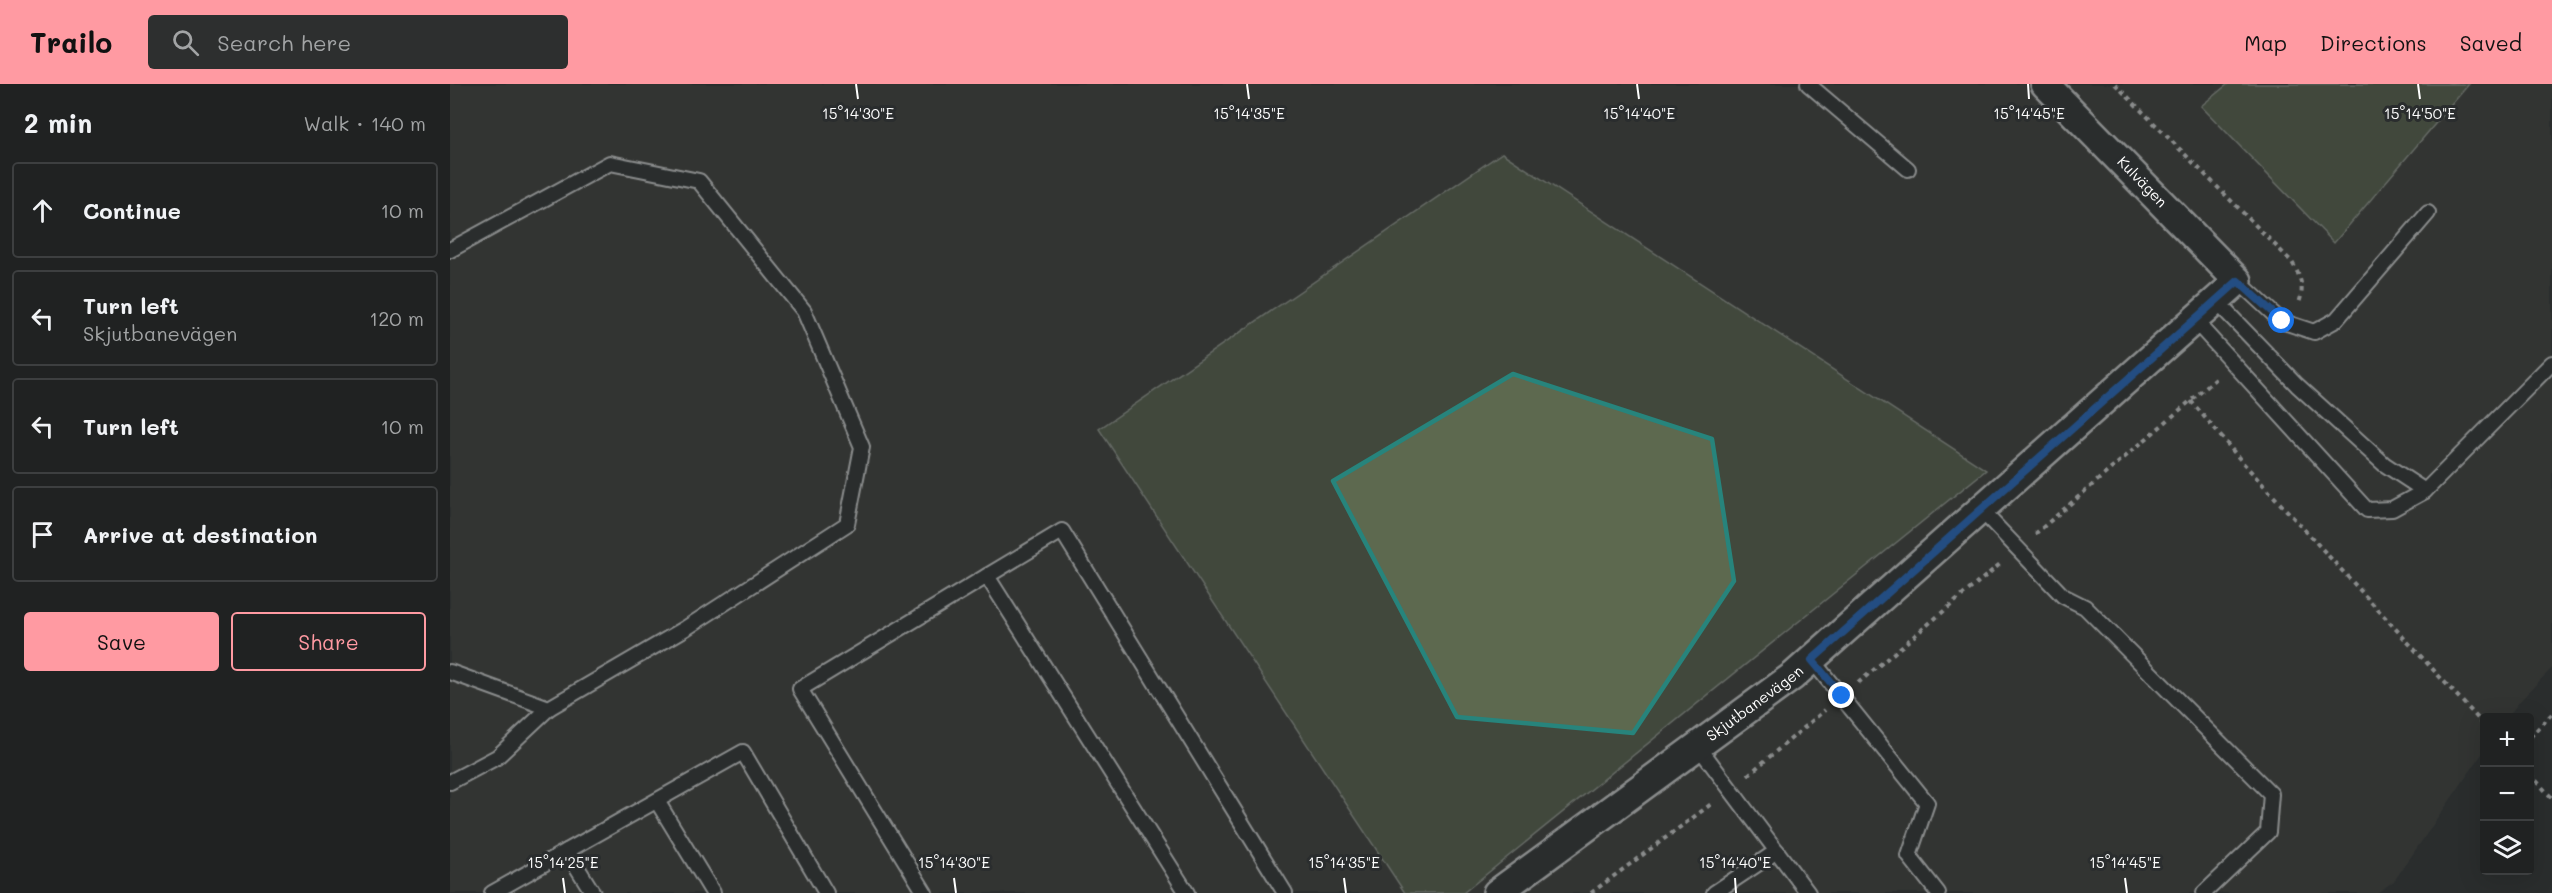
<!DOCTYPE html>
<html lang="en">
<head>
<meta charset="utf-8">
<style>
	:root { --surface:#202222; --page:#2d2f2f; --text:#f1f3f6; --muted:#a2a4a5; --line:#3d3f40; --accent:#ff9aa2 }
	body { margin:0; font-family:Mali,sans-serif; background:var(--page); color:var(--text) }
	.controls { position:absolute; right:18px; bottom:18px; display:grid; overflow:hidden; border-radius:6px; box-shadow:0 6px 24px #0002 }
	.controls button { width:54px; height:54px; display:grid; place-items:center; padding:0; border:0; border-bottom:2px solid var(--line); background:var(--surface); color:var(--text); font:30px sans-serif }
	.stop { position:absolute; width:18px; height:18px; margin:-14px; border:4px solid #1a73e8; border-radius:50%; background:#fff }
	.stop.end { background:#1a73e8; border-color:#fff; box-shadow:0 2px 6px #0008 }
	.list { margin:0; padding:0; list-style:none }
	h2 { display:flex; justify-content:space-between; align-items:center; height:78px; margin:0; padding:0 24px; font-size:26px }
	h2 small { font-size:20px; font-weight:400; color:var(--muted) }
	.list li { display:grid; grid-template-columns:39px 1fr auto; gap:18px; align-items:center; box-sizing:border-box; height:96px; margin:0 12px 12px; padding:0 12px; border:2px solid var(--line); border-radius:6px }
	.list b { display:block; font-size:22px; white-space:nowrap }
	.list p { margin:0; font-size:20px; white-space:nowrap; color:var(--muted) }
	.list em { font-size:20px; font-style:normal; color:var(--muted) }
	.actions { display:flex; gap:12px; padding:18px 24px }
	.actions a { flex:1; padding:14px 0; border:2px solid var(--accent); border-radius:6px; text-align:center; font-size:21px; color:var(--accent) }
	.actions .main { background:var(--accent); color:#111 }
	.icon { flex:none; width:33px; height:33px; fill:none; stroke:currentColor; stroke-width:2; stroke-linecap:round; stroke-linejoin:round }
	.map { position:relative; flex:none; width:2102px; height:809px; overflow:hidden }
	header { display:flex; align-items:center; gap:36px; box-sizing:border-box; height:84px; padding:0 30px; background:var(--accent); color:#111 }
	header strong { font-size:28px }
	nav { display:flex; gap:33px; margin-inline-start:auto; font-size:21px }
	.search { width:420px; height:54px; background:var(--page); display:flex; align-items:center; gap:15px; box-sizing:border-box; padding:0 21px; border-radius:6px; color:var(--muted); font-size:22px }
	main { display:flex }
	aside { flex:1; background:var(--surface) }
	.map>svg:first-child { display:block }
	.built { fill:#3e3d39 }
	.green { fill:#5d6950; stroke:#aeb4a8; stroke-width:1.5 }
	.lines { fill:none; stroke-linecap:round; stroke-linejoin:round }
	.service-casing { stroke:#fff; stroke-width:18 }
	.minor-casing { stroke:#fff; stroke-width:32 }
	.path { stroke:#fff; stroke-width:4; stroke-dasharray:4.5 4.5; stroke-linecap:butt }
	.service { stroke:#2a2d2e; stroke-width:14 }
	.minor { stroke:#2a2d2e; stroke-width:27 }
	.route { stroke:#1a73e8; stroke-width:8 }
	.marked { fill:none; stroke:#27847c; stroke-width:4.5; stroke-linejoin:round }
	.ticks { fill:none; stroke:#fff; stroke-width:2 }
	.labels { text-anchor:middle; stroke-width:6; stroke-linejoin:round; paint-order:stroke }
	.street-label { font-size:15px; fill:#fff; stroke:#2a2d2e }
	.ticks-label { font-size:15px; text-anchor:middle; fill:#fff; stroke:#2a2d2e; stroke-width:6; stroke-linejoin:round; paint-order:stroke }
</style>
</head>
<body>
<header>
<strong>Trailo</strong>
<div class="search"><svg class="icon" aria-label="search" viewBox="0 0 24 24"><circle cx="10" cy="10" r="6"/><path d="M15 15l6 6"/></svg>Search here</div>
<nav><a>Map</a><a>Directions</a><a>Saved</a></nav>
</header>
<main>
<aside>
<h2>2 min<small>Walk · 140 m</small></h2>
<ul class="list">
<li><svg class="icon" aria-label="ahead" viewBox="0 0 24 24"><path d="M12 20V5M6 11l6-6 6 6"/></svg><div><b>Continue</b></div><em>10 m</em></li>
<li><svg class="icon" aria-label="left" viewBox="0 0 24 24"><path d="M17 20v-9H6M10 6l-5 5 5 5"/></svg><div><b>Turn left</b><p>Skjutbanevägen</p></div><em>120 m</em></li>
<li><svg class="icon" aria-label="left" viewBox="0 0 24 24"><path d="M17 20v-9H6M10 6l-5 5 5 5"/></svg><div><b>Turn left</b></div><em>10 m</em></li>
<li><svg class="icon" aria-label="arrive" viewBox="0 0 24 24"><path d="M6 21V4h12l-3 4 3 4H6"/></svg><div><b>Arrive at destination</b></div></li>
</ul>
<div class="actions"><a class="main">Save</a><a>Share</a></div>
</aside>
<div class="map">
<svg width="2102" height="809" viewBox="0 0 2102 809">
	<rect width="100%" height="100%" fill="#2a2d2e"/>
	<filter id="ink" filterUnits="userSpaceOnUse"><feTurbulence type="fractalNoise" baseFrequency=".0167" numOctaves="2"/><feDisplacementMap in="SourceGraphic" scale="12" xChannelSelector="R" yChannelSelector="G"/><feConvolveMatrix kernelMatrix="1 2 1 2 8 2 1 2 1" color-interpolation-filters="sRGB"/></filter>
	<g filter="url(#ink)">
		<polygon class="built" points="0,0 2102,0 2102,584 2068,619 2058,633 2034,634 2034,667 1944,797 1927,809 0,809"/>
		<g class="green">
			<polygon points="1778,0 2019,0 1884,159 1751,22"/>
			<polygon points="1052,69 1536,386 1013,809 955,809 649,345"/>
		</g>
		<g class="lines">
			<g class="service-casing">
				<g id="service">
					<polyline points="1358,0 1458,85"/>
					<polyline points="0,166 160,79 249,97 354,227 412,363 397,440 236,544 99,624 0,588"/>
					<polyline points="1788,197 1831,237 1864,248 1886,236 1978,129"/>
					<polyline points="1766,217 1847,301 1934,380 1975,407"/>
					<polyline points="1744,236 1917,426 1942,425 1975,407 2102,279"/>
					<polyline points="1531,426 1613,512 1635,523 1821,710 1818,748 1754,809"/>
					<polyline points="537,492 612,447 835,809"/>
					<polyline points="1362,576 1477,719 1459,772 1488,809"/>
					<polyline points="1248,662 1358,809"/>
					<polyline points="0,698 47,673 99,624"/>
					<polyline points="207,717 263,809"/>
					<polyline points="117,767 143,809"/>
					<polyline points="42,809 293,668 376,809"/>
					<polyline points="475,809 350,605 537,492 737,809"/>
					<polyline points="1264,809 1327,767"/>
				</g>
			</g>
			<g class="minor-casing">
				<g id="minor">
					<path id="s1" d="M1047,809l296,-217 445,-395 -193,-197"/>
				</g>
			</g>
			<g class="path">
				<path d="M1665,0l177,178c8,14 13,25 7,41"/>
				<polyline points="1741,317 1794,380 2034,641"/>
				<polyline points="1585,450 1766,295"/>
				<polyline points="1408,599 1550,480"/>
				<polyline points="2080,653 2102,630"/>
				<polyline points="2080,690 2102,714"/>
				<polyline points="1298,691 1375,626"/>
				<polyline points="1141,809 1264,718"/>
			</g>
			<use href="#service" class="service"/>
			<use href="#minor" class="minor"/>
		</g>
	</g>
	<g class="lines" filter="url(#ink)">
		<polyline class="route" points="1392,612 1362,576 1788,197 1832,237"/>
	</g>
	<path d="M0 0H2102V809H0ZM1063,290l199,65 22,142 -101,152 -176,-16 -124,-236z" fill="#2a2d2e" fill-opacity=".55" fill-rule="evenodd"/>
	<path class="marked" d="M1063,290l199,65 22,142 -101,152 -176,-16 -124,-236z"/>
	<path class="ticks" d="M406,0l2,15M797,0l2,15M1187,0l2,15M1578,0l1,15M1968,0l2,15M113,794l2,15M504,794l2,15M894,794l2,15M1285,794l1,15M1675,794l2,15"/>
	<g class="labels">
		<g class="street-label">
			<text transform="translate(1692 98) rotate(46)" y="5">Kulvägen</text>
			<text dy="5" stroke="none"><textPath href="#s1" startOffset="320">Skjutbanevägen</textPath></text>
		</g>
	</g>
	<g class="ticks-label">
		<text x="408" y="35">15°14'30"E</text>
		<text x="799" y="35">15°14'35"E</text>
		<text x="1189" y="35">15°14'40"E</text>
		<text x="1579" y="35">15°14'45"E</text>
		<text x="1970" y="35">15°14'50"E</text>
		<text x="113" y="784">15°14'25"E</text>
		<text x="504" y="784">15°14'30"E</text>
		<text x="894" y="784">15°14'35"E</text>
		<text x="1285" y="784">15°14'40"E</text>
		<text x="1675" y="784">15°14'45"E</text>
	</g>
</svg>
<div class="controls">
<button>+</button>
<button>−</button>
<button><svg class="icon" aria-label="layers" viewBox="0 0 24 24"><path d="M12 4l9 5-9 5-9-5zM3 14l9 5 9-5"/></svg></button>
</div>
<div class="stop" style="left:1832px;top:237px"></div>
<div class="stop end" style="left:1392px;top:612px"></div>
</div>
</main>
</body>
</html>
